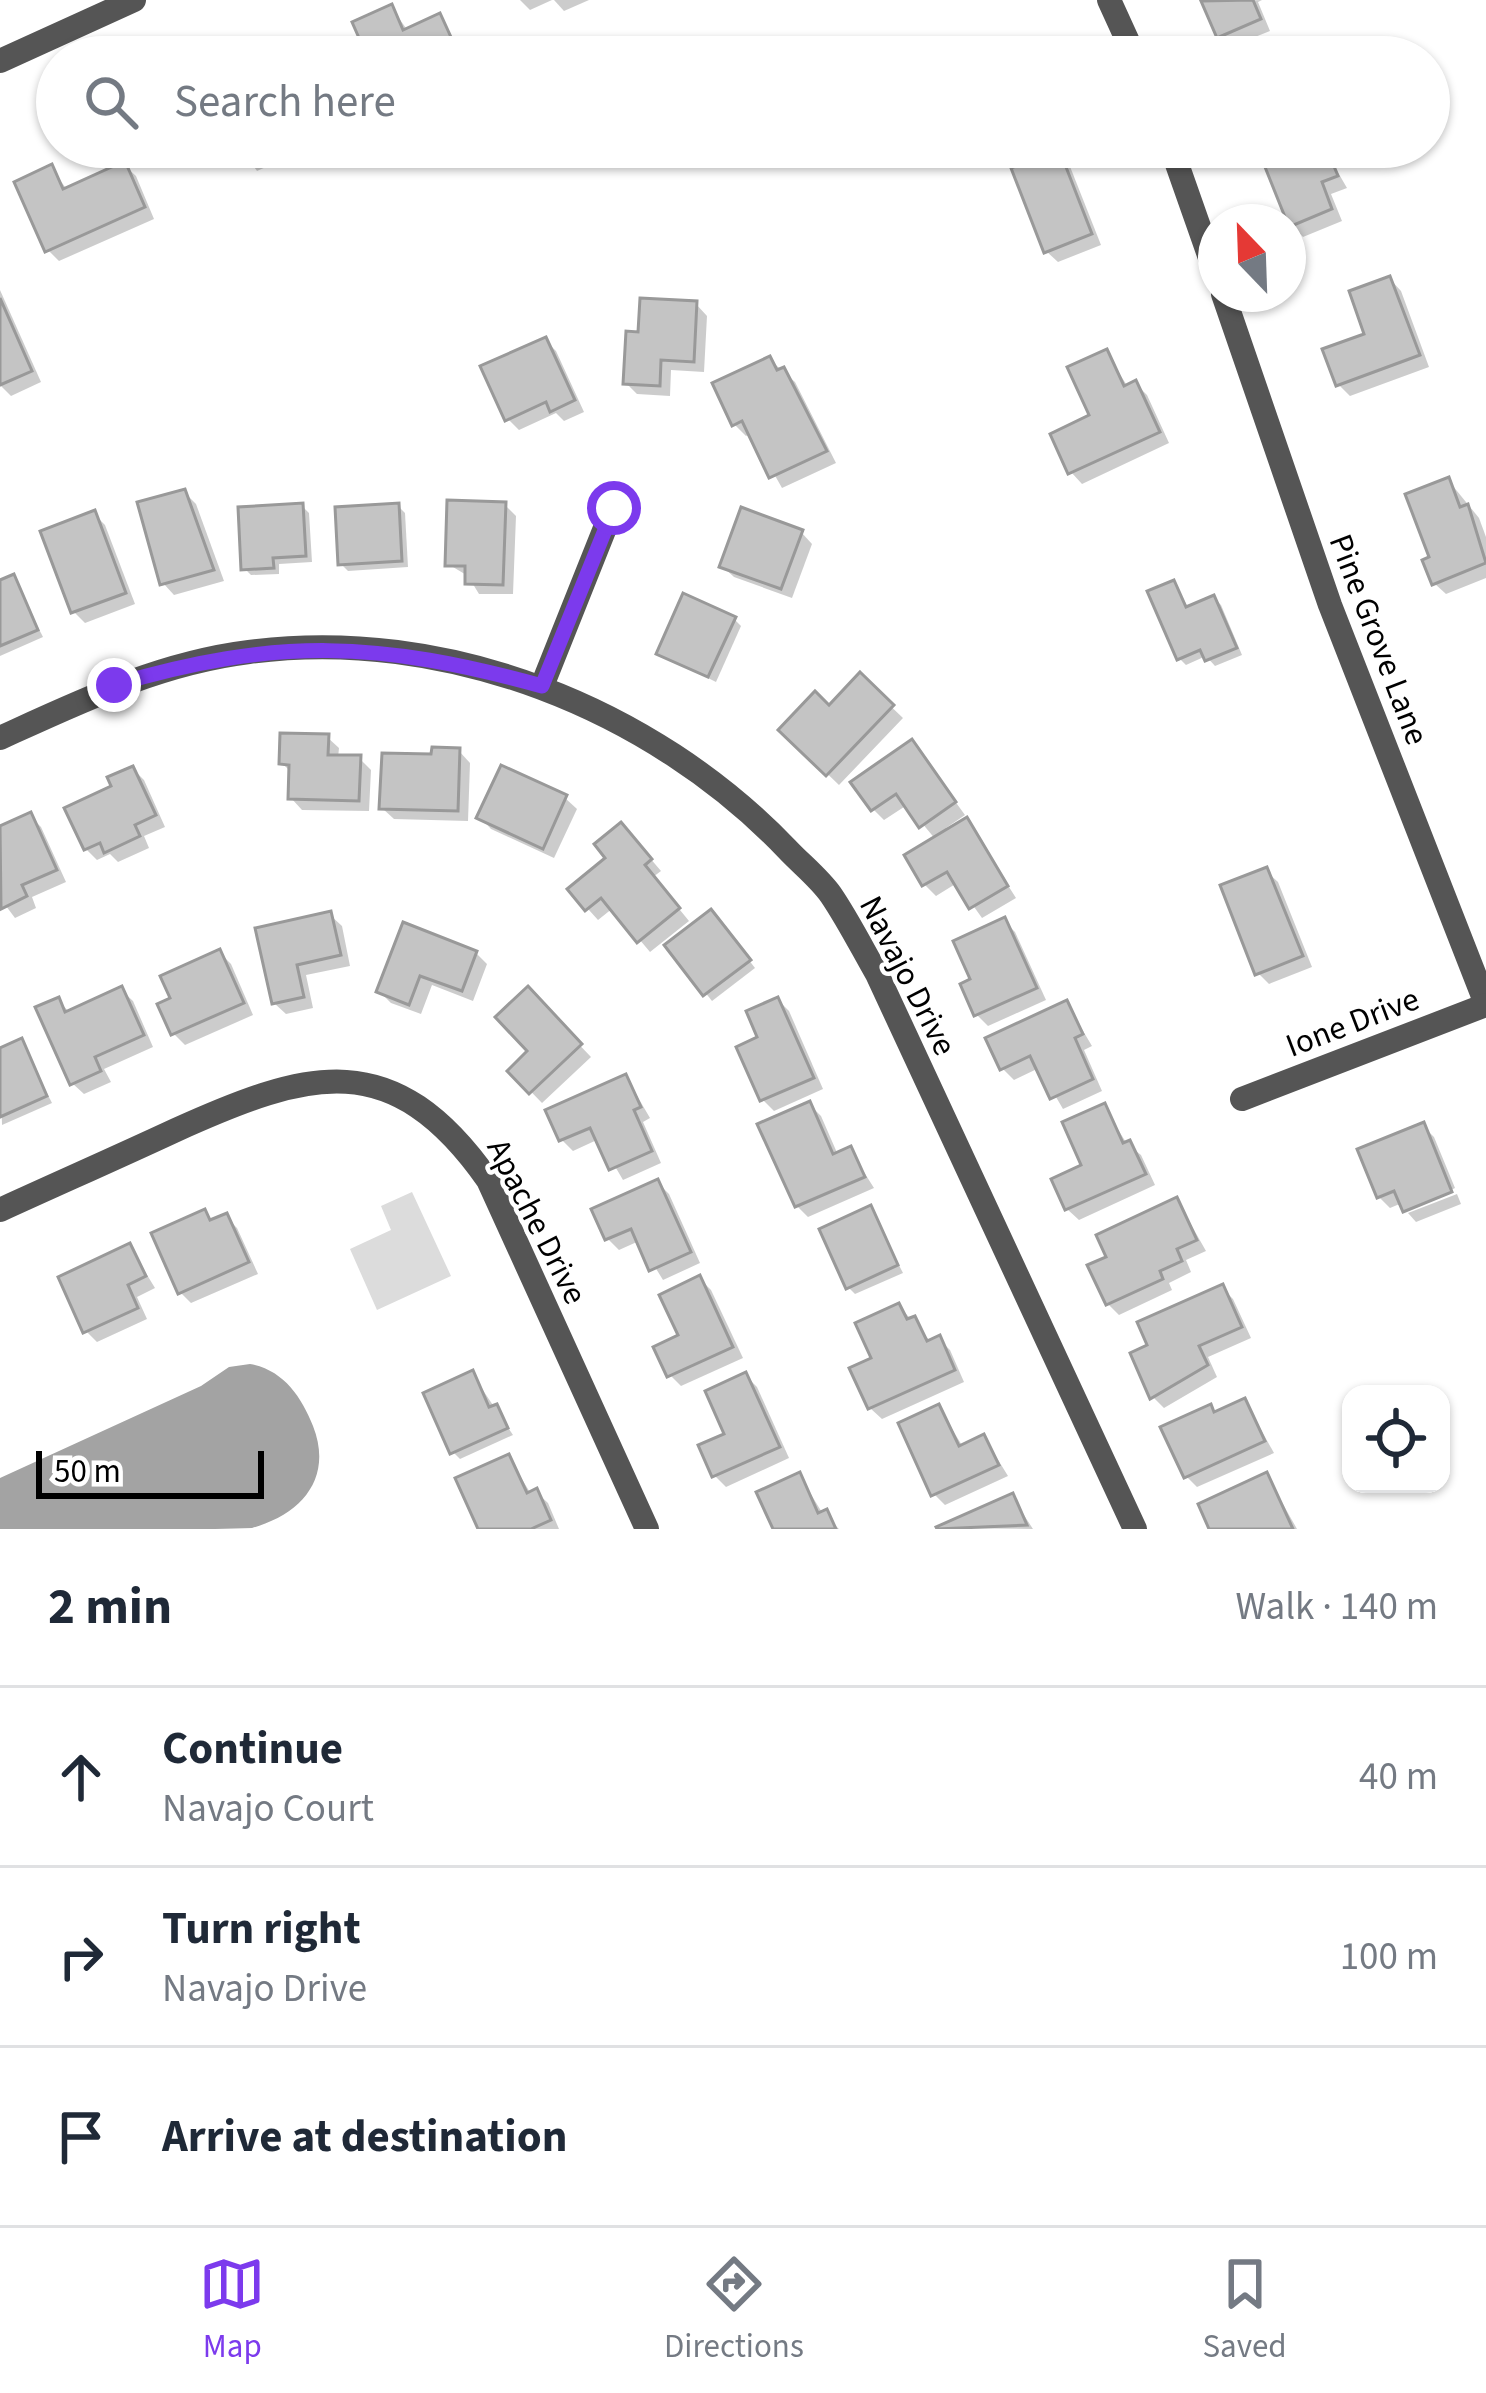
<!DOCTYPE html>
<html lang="en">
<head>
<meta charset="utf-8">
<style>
	:root { --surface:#fff; --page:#f6f6f7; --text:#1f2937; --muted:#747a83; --line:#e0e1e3; --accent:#7c3aed }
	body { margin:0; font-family:"Source Sans 3",sans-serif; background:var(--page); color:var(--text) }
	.controls { position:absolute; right:36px; bottom:36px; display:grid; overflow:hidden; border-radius:24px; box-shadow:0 3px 9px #0004 }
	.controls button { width:108px; height:108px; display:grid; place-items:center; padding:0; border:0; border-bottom:3px solid var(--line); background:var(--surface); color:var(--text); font:60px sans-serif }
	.compass { position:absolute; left:1198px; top:204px; width:108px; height:108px; border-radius:50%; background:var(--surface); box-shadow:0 3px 9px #0004; rotate:337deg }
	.scale { position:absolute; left:36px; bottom:30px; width:228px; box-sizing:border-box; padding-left:12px; border:6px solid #000; border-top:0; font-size:33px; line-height:42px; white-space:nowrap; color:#000; -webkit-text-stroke:9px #fff; paint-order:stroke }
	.stop { position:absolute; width:36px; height:36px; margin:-27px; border:9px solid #7c3aed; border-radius:50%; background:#fff }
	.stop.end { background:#7c3aed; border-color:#fff; box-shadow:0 3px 12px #0008 }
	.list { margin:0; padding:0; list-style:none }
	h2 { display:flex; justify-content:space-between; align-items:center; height:156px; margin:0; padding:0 48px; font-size:51px }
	h2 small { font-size:39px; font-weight:400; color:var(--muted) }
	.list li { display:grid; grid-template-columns:78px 1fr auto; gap:36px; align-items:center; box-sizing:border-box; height:180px; padding:0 48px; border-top:3px solid var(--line) }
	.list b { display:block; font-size:45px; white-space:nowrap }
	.list p { margin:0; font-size:39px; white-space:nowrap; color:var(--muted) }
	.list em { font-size:39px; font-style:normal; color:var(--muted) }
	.icon { flex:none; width:66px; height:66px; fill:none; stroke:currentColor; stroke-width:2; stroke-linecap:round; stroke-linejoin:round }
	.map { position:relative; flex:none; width:1486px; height:1529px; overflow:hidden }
	.search { position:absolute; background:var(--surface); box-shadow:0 3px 9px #0004; left:36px; right:36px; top:36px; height:132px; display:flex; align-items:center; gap:30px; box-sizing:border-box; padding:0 42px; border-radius:66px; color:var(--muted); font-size:45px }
	.sheet { height:696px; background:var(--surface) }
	nav { display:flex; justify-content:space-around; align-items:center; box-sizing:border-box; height:168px; border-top:3px solid var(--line); background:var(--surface); font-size:33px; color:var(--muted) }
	nav a { display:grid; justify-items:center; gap:6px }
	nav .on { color:var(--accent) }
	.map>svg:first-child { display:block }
	.green { fill:#dcdcdc }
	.water { fill:#a3a3a3 }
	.shadow { fill:#0003 }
	.building { fill:#c4c4c4; stroke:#999; stroke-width:3 }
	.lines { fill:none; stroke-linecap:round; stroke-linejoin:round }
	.minor { stroke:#555; stroke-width:24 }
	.route { stroke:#7c3aed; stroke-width:15 }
	.labels { text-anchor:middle; stroke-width:9; stroke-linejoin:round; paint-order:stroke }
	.street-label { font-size:33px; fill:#000; stroke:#fff }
</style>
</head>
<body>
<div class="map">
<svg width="1486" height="1529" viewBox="0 0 1486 1529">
	<rect width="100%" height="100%" fill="#fff"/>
	<polygon class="green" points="412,1192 451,1276 377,1310 350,1249 391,1230 381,1206"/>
	<path class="water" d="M250,1364c33,6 51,32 63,62 20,51 -10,88 -61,102 -22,1 -52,1 -75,1 -59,0 -118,0 -177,0v-51l201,-92 28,-19z"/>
	<g class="shadow">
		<polygon points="520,0 552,0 530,10"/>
		<polygon points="554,0 589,0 564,11"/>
		<polygon points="1262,0 1258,2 1270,31 1230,47 1219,36 1205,2"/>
		<polygon points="391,7 408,31 440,17 464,57 349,57"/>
		<polygon points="240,147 310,147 257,171"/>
		<polygon points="1260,147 1325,150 1347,188 1331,194 1342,221 1303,237 1292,225"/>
		<polygon points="1058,152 1069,164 1101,245 1058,262 1046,251"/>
		<polygon points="124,165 136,176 154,219 59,261 48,250 51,168 68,191"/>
		<polygon points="1390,279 1401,291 1429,367 1350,396 1338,384 1368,336"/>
		<polygon points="0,290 41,382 11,396 0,385"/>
		<polygon points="696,304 707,316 704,372 671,370 670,396 637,394 626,383 640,335"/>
		<polygon points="545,340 556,351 584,412 564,421 556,413 519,430 508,419"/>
		<polygon points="1106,353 1128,387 1136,384 1147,395 1169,443 1082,484 1071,472 1093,417"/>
		<polygon points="769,359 795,382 836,463 782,488 751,433 746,436 734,424"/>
		<polygon points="1448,480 1479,518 1486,537 1486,578 1446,594 1434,583 1433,559"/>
		<polygon points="184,492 196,504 224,581 174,595 163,583"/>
		<polygon points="505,505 516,516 513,594 479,594 468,576 448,564"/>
		<polygon points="302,506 309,513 312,562 279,564 279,574 251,575 244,568"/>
		<polygon points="398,506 405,513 408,567 348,571 341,564"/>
		<polygon points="94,514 105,525 135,604 85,623 74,612"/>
		<polygon points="801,532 812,544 792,598 734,577 722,566"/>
		<polygon points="13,578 43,637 0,656 0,584"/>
		<polygon points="1174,583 1189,609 1214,598 1221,605 1242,655 1215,666 1206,656 1186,665 1179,658"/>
		<polygon points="734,619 741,626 716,682 660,654"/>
		<polygon points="860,677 903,718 839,785 782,730 829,709"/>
		<polygon points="327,737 339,748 338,758 359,758 371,770 369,811 302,810 291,798 292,773 282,763"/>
		<polygon points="912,742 965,815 946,828 949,832 967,821 1016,898 982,918 957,883 936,896 925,885 908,856 936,840 907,805 884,820 873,809"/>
		<polygon points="459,751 470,763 468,821 394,819 382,808 434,757"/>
		<polygon points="133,769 144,780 165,827 144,836 149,848 118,862 110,854 97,860 86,849 115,787"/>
		<polygon points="565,798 577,809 554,858 491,829 480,817"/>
		<polygon points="30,816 41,827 66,882 32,897 36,908 15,918 0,898 0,830"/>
		<polygon points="632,837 661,871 653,877 689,921 650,952 613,908 598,920 571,890"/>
		<polygon points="1266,871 1278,882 1312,967 1269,984 1258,973"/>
		<polygon points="330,915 342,926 350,966 306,975 313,1008 286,1014 274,1003 259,930"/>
		<polygon points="718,920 755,968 712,1001 668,946"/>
		<polygon points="1004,921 1015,932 1046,1000 988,1026 977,1015 974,981"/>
		<polygon points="220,953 231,964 253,1015 185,1045 174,1034"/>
		<polygon points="476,953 487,964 473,1001 432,985 421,1014 391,1003 380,992"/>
		<polygon points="121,990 133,1001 153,1047 104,1069 111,1082 84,1094 72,1083 58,1000 70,1013"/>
		<polygon points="528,991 591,1057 542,1103 511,1071 531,1052"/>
		<polygon points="778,1000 789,1011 823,1089 774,1111 762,1099 761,1039"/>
		<polygon points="1067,1004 1092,1046 1084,1050 1102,1091 1063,1109 1039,1068 1014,1080 1002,1068"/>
		<polygon points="21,1042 52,1103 2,1125 0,1051"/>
		<polygon points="626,1077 650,1118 643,1122 661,1163 623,1180 599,1139 573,1151 562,1140"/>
		<polygon points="809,1104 821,1116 838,1155 850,1150 874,1188 808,1217 797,1206"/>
		<polygon points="1104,1107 1127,1144 1141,1155 1155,1185 1079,1220 1067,1209"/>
		<polygon points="1423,1126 1434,1137 1455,1188 1406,1212 1402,1203 1390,1208 1379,1197"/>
		<polygon points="658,1183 669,1194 700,1263 663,1280 639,1241 619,1250 608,1239"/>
		<polygon points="1457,1194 1461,1204 1416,1222 1408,1213"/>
		<polygon points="1177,1200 1206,1251 1186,1260 1191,1272 1169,1283 1172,1290 1119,1315 1108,1304 1110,1258"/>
		<polygon points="870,1209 903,1273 855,1294 848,1287"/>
		<polygon points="204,1212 214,1222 226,1217 237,1228 258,1274 191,1303 180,1292"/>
		<polygon points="130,1247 155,1288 137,1297 147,1319 97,1342 86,1331"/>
		<polygon points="700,1279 711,1290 743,1358 681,1386 670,1375"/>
		<polygon points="1222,1288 1233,1299 1251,1338 1208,1357 1217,1377 1164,1408 1153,1397 1151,1347"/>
		<polygon points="899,1306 931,1342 939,1339 950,1350 964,1382 882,1419 870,1408 875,1360"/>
		<polygon points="472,1374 513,1435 460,1459 453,1452"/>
		<polygon points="746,1376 757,1387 789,1458 726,1487 715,1476"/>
		<polygon points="1245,1401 1274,1453 1197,1487 1186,1476 1210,1407 1217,1414"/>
		<polygon points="939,1408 963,1447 984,1437 1008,1476 945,1505 934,1494"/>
		<polygon points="509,1458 531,1494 536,1492 548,1503 559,1529 482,1529"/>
		<polygon points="799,1475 823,1514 839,1529 776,1529"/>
		<polygon points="1267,1476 1297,1529 1212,1529"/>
		<polygon points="1012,1497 1033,1529 940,1528"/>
	</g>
	<g class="building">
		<polygon points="1253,0 1261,19 1217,38 1201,1"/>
		<polygon points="392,4 403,30 440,13 460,57 346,57 341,47 359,38 352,22"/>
		<polygon points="237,147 276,147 243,162"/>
		<polygon points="1257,147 1309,147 1311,152 1326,147 1338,176 1322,182 1332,209 1289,227"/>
		<polygon points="1059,149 1092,234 1044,253 1011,168"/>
		<polygon points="125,161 145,207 45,252 14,182 52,164 63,189"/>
		<polygon points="1390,276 1420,355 1336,386 1322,349 1364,334 1349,291"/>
		<polygon points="0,298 32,371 0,385"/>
		<polygon points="640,298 697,301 694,362 661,360 660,386 623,384 626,331 638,332"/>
		<polygon points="546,337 575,400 550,412 546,402 505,421 480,366"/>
		<polygon points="1107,349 1124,386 1136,380 1160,432 1068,474 1050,434 1089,415 1067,367"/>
		<polygon points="770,356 777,370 784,367 827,451 769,478 742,421 732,426 712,383"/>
		<polygon points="1449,477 1460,507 1468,504 1486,563 1432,585 1422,560 1429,557 1405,494"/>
		<polygon points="185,489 214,570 160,585 137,502"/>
		<polygon points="447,500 506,502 503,585 465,584 465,566 445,566"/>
		<polygon points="303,503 306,556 273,558 274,568 241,570 238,507"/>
		<polygon points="399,503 402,561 338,565 335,507"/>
		<polygon points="741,507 803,530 781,589 719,567"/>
		<polygon points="95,510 126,593 71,613 40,531"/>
		<polygon points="14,574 38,630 0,646 0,580"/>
		<polygon points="1174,580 1186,607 1214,595 1237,648 1205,661 1200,650 1177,660 1147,591"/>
		<polygon points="683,593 736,617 708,677 656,654"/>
		<polygon points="860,672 894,705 826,776 778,730 815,691 829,705"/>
		<polygon points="280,733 329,734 328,755 361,755 359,801 288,799 289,765 279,764"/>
		<polygon points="912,739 956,802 919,828 896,794 871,811 850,782"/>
		<polygon points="432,747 460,748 458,811 379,809 382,753 431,754"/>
		<polygon points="501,765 567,795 543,849 476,818"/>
		<polygon points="133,766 156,815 135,825 140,836 104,853 100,843 84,850 64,808 111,786 107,777"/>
		<polygon points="31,812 57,870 22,885 27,896 1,909 0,826"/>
		<polygon points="967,817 1008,886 969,909 947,872 922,886 904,855"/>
		<polygon points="621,822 652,859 645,865 680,908 637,943 601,898 585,911 567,889 605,858 594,844"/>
		<polygon points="1267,867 1303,956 1255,975 1220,885"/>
		<polygon points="711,909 751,960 703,996 664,945"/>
		<polygon points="331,911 341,955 297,965 304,997 272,1004 255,928"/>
		<polygon points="1005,917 1037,988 974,1016 960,984 970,979 953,941"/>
		<polygon points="403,922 477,951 462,991 420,976 409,1005 376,992"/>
		<polygon points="220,949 244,1003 171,1035 157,1004 170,998 160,976"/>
		<polygon points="122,986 144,1035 95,1057 101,1071 70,1085 35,1007 59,997 65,1012"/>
		<polygon points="528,986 582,1044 529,1094 507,1071 527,1051 495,1017"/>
		<polygon points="778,997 814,1078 760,1101 736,1047 757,1037 746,1011"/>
		<polygon points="1067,1000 1083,1034 1075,1038 1093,1079 1050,1099 1030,1056 1000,1070 985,1038"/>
		<polygon points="22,1038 47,1096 0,1117 0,1048"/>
		<polygon points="626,1074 641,1107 634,1110 652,1151 609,1170 590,1128 559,1141 545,1110"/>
		<polygon points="810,1101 833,1154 851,1146 865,1177 795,1207 757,1124"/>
		<polygon points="1105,1103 1123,1143 1130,1140 1146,1174 1065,1210 1051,1179 1081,1165 1062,1122"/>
		<polygon points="1424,1122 1452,1192 1403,1212 1394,1191 1377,1198 1357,1149"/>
		<polygon points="658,1179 691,1252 649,1271 631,1229 605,1240 591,1209"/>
		<polygon points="1177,1197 1197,1240 1177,1249 1182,1261 1160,1271 1163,1279 1106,1305 1087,1265 1106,1257 1096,1235"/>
		<polygon points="871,1205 898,1265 846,1289 819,1229"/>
		<polygon points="205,1209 210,1220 227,1213 249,1262 178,1294 151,1233"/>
		<polygon points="130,1243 146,1276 128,1285 138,1308 83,1333 58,1277"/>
		<polygon points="700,1275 733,1347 667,1377 653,1347 678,1335 659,1295"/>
		<polygon points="1223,1284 1242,1327 1199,1346 1208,1365 1150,1399 1130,1353 1147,1345 1137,1322"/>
		<polygon points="899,1303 907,1319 915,1316 927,1341 940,1335 955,1370 868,1409 849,1368 871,1358 855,1323"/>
		<polygon points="473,1370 489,1407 497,1404 508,1428 450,1454 423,1393"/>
		<polygon points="746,1372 780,1447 712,1477 698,1445 724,1434 705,1391"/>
		<polygon points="1245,1398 1265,1441 1184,1478 1160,1427 1211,1404 1214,1412"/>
		<polygon points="939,1404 959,1446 984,1434 999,1465 931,1496 898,1423"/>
		<polygon points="509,1454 527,1493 537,1488 551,1520 531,1529 478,1529 455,1478"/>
		<polygon points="800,1472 818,1513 827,1509 836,1529 773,1529 756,1492"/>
		<polygon points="1267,1472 1293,1529 1209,1529 1198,1504"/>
		<polygon points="1013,1493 1027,1525 937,1529 936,1527"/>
	</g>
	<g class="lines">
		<g class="minor">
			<polyline points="1109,0 1135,57"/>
			<polyline points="0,61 134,0"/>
			<polyline points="1171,147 1216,275"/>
			<polyline points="1223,294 1330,605 1486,1004"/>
			<polyline points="542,686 613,508"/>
			<path d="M0,738c81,-37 160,-75 249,-86 196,-26 403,56 538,197 14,15 32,29 44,46 17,25 31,53 46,79l258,555"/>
			<polyline points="1242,1099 1486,1005"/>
			<path d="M0,1210c59,-27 118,-53 176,-80 133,-60 217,-85 312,50l159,349"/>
		</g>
	</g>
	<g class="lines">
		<path class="route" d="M114,685c163,-48 265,-44 428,1l72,-178"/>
	</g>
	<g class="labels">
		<g class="street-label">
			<text transform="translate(1380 639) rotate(69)" y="12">Pine Grove Lane</text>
			<text transform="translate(909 975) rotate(63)" y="12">Navajo Drive</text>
			<text transform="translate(1352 1021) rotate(-21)" y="12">Ione Drive</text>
			<text transform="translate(538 1221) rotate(63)" y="12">Apache Drive</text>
		</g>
	</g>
</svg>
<div class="controls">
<button><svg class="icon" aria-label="locate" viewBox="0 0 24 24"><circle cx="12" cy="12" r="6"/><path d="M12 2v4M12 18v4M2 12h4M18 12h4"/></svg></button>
</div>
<svg class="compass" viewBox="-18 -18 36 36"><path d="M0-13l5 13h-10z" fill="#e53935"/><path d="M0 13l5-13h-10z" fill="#747a83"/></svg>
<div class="scale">50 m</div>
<div class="stop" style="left:614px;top:508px"></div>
<div class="stop end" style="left:114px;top:685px"></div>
<div class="search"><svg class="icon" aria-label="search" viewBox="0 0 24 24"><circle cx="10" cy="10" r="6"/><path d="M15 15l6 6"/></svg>Search here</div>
</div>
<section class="sheet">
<h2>2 min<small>Walk · 140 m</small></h2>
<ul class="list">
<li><svg class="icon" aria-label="ahead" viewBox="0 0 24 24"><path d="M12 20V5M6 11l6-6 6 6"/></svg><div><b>Continue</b><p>Navajo Court</p></div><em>40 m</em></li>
<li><svg class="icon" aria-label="right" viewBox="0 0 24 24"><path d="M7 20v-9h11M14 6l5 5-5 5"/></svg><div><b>Turn right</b><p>Navajo Drive</p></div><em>100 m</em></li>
<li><svg class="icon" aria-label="arrive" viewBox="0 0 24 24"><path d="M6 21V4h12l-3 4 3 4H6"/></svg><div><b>Arrive at destination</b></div></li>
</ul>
</section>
<nav>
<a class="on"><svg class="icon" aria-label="map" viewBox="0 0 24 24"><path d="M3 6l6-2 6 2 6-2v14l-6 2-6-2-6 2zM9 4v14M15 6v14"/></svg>Map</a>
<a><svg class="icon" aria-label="directions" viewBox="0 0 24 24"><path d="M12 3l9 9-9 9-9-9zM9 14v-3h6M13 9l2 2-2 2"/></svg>Directions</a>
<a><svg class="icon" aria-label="saved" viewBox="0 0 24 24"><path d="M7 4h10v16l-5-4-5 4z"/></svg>Saved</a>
</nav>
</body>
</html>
